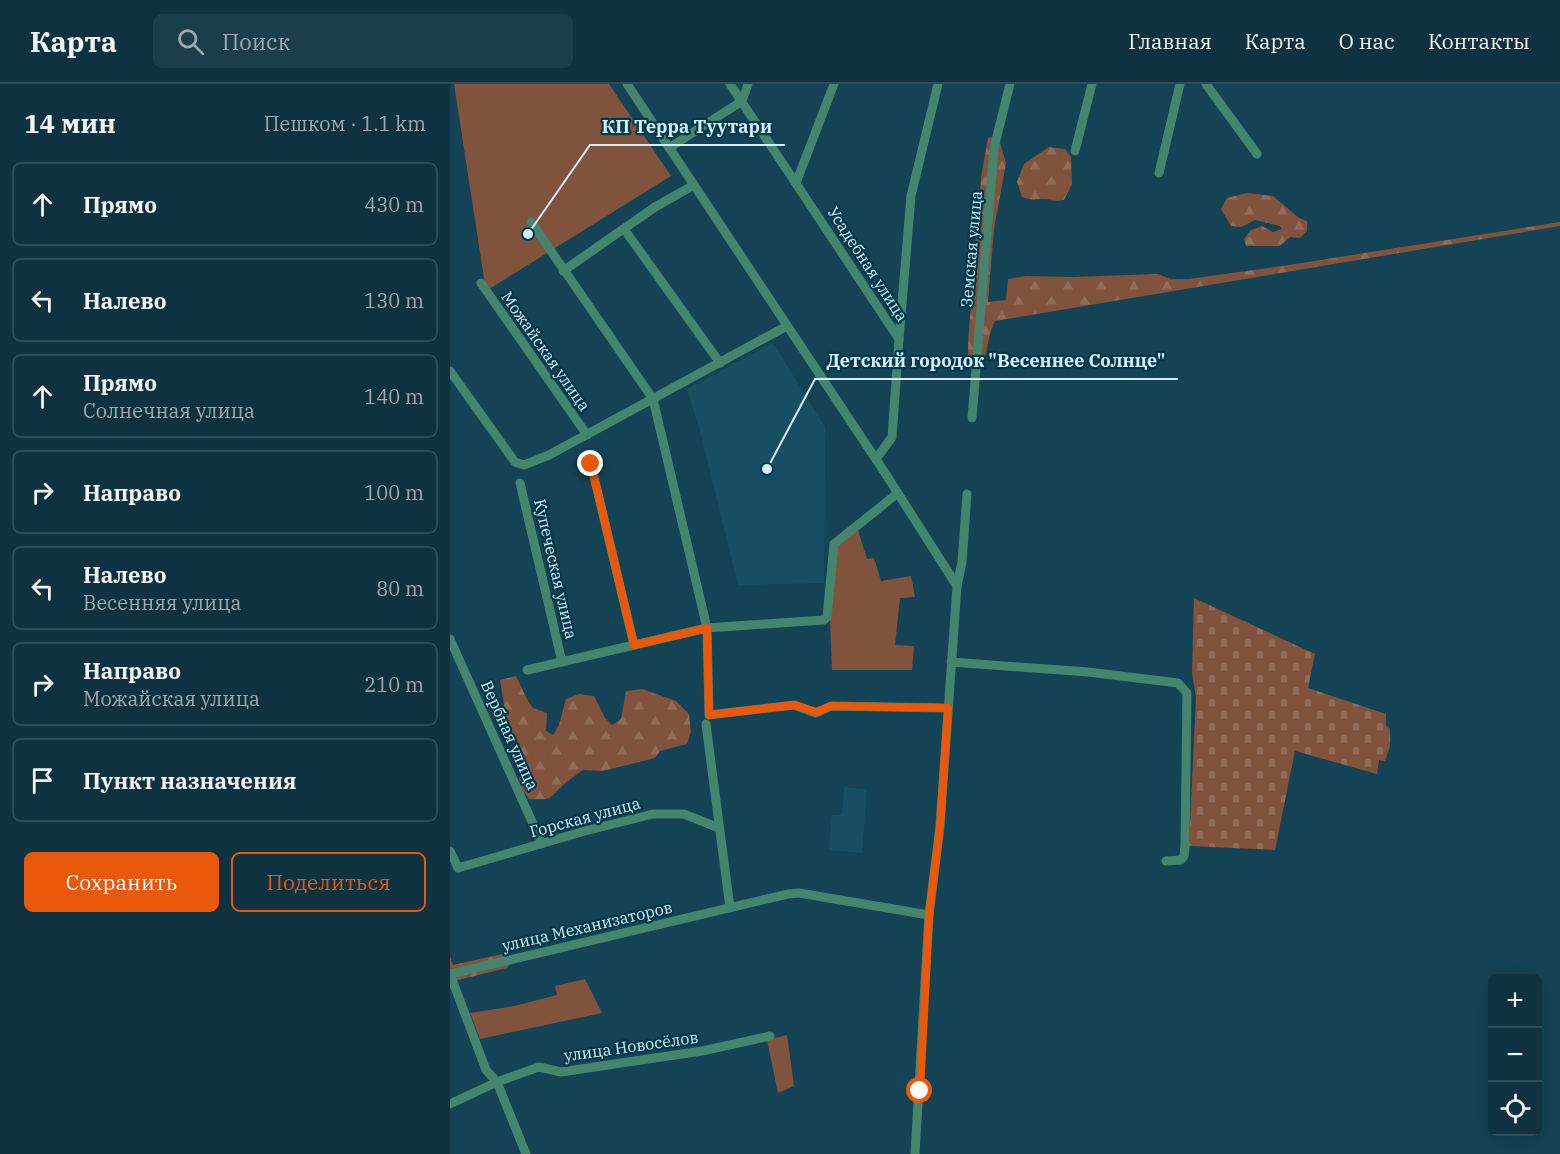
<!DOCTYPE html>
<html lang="ru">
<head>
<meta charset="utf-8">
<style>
	:root { --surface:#0e323f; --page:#1c3e4a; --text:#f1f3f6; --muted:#9baab0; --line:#2e4d59; --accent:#ea580c }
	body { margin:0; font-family:"IBM Plex Serif",serif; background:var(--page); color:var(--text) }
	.controls { position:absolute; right:18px; bottom:18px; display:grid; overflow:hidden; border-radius:9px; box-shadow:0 6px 24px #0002 }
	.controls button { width:54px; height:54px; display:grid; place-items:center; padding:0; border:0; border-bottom:2px solid var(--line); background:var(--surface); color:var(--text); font:30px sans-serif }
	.stop { position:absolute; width:18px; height:18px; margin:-14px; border:4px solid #ea580c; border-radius:50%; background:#fff }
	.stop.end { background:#ea580c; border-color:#fff; box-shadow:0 2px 6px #0008 }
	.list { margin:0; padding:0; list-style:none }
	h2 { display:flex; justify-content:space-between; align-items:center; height:78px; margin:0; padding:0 24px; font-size:26px }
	h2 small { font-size:20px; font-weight:400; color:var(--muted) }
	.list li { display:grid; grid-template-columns:39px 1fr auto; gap:18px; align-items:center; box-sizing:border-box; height:84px; margin:0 12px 12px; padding:0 12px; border:2px solid var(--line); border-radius:9px }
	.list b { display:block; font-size:22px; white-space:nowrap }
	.list p { margin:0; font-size:20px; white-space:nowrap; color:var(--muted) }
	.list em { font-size:20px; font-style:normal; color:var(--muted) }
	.actions { display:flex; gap:12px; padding:18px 24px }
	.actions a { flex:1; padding:14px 0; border:2px solid var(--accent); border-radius:9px; text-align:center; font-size:21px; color:var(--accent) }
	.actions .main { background:var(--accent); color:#fff }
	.icon { flex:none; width:33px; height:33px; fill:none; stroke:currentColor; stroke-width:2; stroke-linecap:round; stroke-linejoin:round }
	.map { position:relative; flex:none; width:1110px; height:1070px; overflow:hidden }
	header { display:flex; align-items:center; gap:36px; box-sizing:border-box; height:84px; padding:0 30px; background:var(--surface); border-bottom:2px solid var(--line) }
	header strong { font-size:28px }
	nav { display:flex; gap:33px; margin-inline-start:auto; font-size:21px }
	.search { width:420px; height:54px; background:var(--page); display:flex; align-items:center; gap:15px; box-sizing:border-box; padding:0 21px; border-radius:9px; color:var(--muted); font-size:22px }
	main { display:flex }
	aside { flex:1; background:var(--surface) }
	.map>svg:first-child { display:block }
	.built { fill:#194e62 }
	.forest { fill:url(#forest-firs) }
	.cemetery { fill:url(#cemetery-stones) }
	.green { fill:#82533c }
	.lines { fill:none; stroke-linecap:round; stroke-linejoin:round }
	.minor { stroke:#47846d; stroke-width:9 }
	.route { stroke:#ea580c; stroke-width:8 }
	.labels { text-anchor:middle; stroke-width:4.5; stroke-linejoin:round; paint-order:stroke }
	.street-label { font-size:16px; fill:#cfeffd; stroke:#053849 }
	.leader { fill:none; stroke:#cfeffd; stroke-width:2 }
	.callout-dot { fill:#cfeffd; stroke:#053849; stroke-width:2 }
	.callout-label { font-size:18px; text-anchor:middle; font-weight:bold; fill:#cfeffd; stroke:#053849; stroke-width:4.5; stroke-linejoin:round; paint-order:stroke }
</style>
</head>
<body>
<header>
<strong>Карта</strong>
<div class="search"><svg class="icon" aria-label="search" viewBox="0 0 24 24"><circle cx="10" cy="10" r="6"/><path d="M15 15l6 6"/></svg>Поиск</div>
<nav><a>Главная</a><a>Карта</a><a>О нас</a><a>Контакты</a></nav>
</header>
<main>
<aside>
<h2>14 мин<small>Пешком · 1.1 km</small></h2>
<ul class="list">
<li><svg class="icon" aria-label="ahead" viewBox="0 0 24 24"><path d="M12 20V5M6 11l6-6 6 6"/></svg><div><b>Прямо</b></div><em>430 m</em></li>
<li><svg class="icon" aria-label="left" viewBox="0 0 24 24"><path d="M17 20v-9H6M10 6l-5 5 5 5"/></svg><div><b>Налево</b></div><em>130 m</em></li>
<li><svg class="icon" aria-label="ahead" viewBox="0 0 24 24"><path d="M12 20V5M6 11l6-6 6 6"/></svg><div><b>Прямо</b><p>Солнечная улица</p></div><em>140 m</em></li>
<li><svg class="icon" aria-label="right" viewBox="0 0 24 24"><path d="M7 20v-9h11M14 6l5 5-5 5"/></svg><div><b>Направо</b></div><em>100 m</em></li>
<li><svg class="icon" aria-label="left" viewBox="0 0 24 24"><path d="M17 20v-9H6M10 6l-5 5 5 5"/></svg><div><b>Налево</b><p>Весенняя улица</p></div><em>80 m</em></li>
<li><svg class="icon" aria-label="right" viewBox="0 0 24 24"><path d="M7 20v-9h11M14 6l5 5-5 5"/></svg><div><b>Направо</b><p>Можайская улица</p></div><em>210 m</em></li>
<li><svg class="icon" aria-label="arrive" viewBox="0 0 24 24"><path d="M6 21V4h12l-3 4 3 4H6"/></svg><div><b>Пункт назначения</b></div></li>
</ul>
<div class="actions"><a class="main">Сохранить</a><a>Поделиться</a></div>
</aside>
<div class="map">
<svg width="1110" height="1070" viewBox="0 0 1110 1070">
	<defs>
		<pattern id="forest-firs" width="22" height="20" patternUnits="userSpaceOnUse" patternTransform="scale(1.5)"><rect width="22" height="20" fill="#82533c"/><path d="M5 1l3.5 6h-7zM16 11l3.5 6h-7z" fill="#936c59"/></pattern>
		<pattern id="cemetery-stones" width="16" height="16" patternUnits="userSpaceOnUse" patternTransform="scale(1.5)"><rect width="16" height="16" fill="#82533c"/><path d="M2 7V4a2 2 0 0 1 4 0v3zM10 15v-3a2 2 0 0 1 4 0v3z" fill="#936c59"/></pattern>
	</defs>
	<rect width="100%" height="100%" fill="#134354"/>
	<g class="built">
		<polygon points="323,259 375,343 374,499 288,501 250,347 237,305"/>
		<polygon points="394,703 417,705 412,769 379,766 382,731 392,731"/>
	</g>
	<g class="forest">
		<path d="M545,53l5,6 6,20 -12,66 -6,73 18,-2 2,-21 18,-3 46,1 86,-3 13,5h18l100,-14 271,-43v4l-565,95c-8,16 -7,30 -13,47l-10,-1 -4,-8v-16l13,-165 7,-40z"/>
		<path d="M599,63l16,2 6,8 1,27 -8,16c-12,2 -11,-1 -21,-1 -11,0 -10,2 -21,-2l-5,-15 7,-18z"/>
		<polygon points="797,109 823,112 849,134 857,137 857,147 850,154 840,153 830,162 796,162 794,155 801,146 812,142 823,148 832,145 830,142 805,136 791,143 781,142 771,125 777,114"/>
		<path d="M66,592l12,25 5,7 14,5 -1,18 7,4 6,-10 7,-26 13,-5 15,2 11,22 7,7 9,-6 5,-28 16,-2 34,12 13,13 2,18 -4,12 -27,7 -5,7 -52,13 -20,-1c-7,5 -14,10 -20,15 -15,15 -11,15 -34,14l-9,-13 -3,-35 -9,-22 -8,-49z"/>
		<polygon points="52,870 56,873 60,880 57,884 0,898 0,873 3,881"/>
	</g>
	<polygon class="cemetery" points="744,514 865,570 858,604 936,630 936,641 940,645 940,662 935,677 929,676 927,690 845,667 825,766 739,762 746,613 742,589"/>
	<g class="green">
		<polygon points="4,0 159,0 221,92 36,207"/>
		<polygon points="408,446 417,475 424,474 431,497 461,492 465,513 450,514 445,561 464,562 462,586 382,586 380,536 386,465 393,457"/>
		<polygon points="135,895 152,929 30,955 20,929 64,922 107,911 105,902"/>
		<polygon points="337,951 344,1002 328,1009 317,956"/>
	</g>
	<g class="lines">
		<g class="minor">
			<polyline points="177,0 435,389 507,502 490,742 479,831 465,1070"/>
			<polyline points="280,0 449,255 442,353 426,375"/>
			<polyline points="756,0 807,70"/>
			<polyline points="292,17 298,0"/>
			<polyline points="219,64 292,17"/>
			<polyline points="625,67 642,0"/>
			<polyline points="709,89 730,0"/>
			<polyline points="346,99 384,0"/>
			<polyline points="81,138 203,315 257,544 259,631 344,621 366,629 381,622 498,624"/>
			<polyline points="174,145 270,279"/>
			<polyline points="113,187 205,123 244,101"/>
			<polyline points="31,199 137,351"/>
			<polyline points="449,255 461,112 488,0"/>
			<polyline points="0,287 65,378 74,381 99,371 337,242"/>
			<polyline points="522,334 544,64 560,0"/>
			<polyline points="141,380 184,561"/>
			<polyline points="70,399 112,578"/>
			<polyline points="507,502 512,478 517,410"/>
			<polyline points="0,555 92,760"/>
			<polyline points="501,578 638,588 728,599 737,609 735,762 734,772 731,776 716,777"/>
			<polyline points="77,586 257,544 374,536 377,533 384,460 448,409"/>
			<polyline points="256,640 280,824"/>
			<polyline points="0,767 8,784 135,747 203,730 234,730 269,744"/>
			<polyline points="0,890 338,810 349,809 479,831"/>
			<polyline points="0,890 36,986 47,998 76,1070"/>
			<polyline points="0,1020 47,998 89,983 111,988 252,967 320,952"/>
		</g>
	</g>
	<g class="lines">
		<polyline class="route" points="141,380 184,561 257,544 259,631 345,621 366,628 381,622 498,624 490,742 479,831 470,1007"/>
	</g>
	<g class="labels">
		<g class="street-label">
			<text transform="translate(521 165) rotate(-85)" y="6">Земская улица</text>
			<text transform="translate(418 180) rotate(57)" y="6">Усадебная улица</text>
			<text transform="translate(96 267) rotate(55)" y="6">Можайская улица</text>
			<text transform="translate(106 485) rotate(77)" y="6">Купеческая улица</text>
			<text transform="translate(60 651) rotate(66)" y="6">Вербная улица</text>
			<text transform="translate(135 733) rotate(-15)" y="6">Горская улица</text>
			<text transform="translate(137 842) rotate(-13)" y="6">улица Механизаторов</text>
			<text transform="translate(181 962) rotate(-8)" y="6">улица Новосёлов</text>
		</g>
	</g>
	<path class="leader" d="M78 150L140 61H335M317 385L365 295H728"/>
	<g class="callout-dot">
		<circle cx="78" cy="150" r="6"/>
		<circle cx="317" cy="385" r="6"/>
	</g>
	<g class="callout-label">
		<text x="237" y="49">КП Терра Туутари</text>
		<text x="546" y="283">Детский городок "Весеннее Солнце"</text>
	</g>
</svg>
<div class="controls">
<button>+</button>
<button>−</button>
<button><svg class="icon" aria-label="locate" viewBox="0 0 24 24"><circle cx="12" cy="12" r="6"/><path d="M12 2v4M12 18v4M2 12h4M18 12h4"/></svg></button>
</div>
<div class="stop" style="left:470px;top:1007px"></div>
<div class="stop end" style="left:141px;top:380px"></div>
</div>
</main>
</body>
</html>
